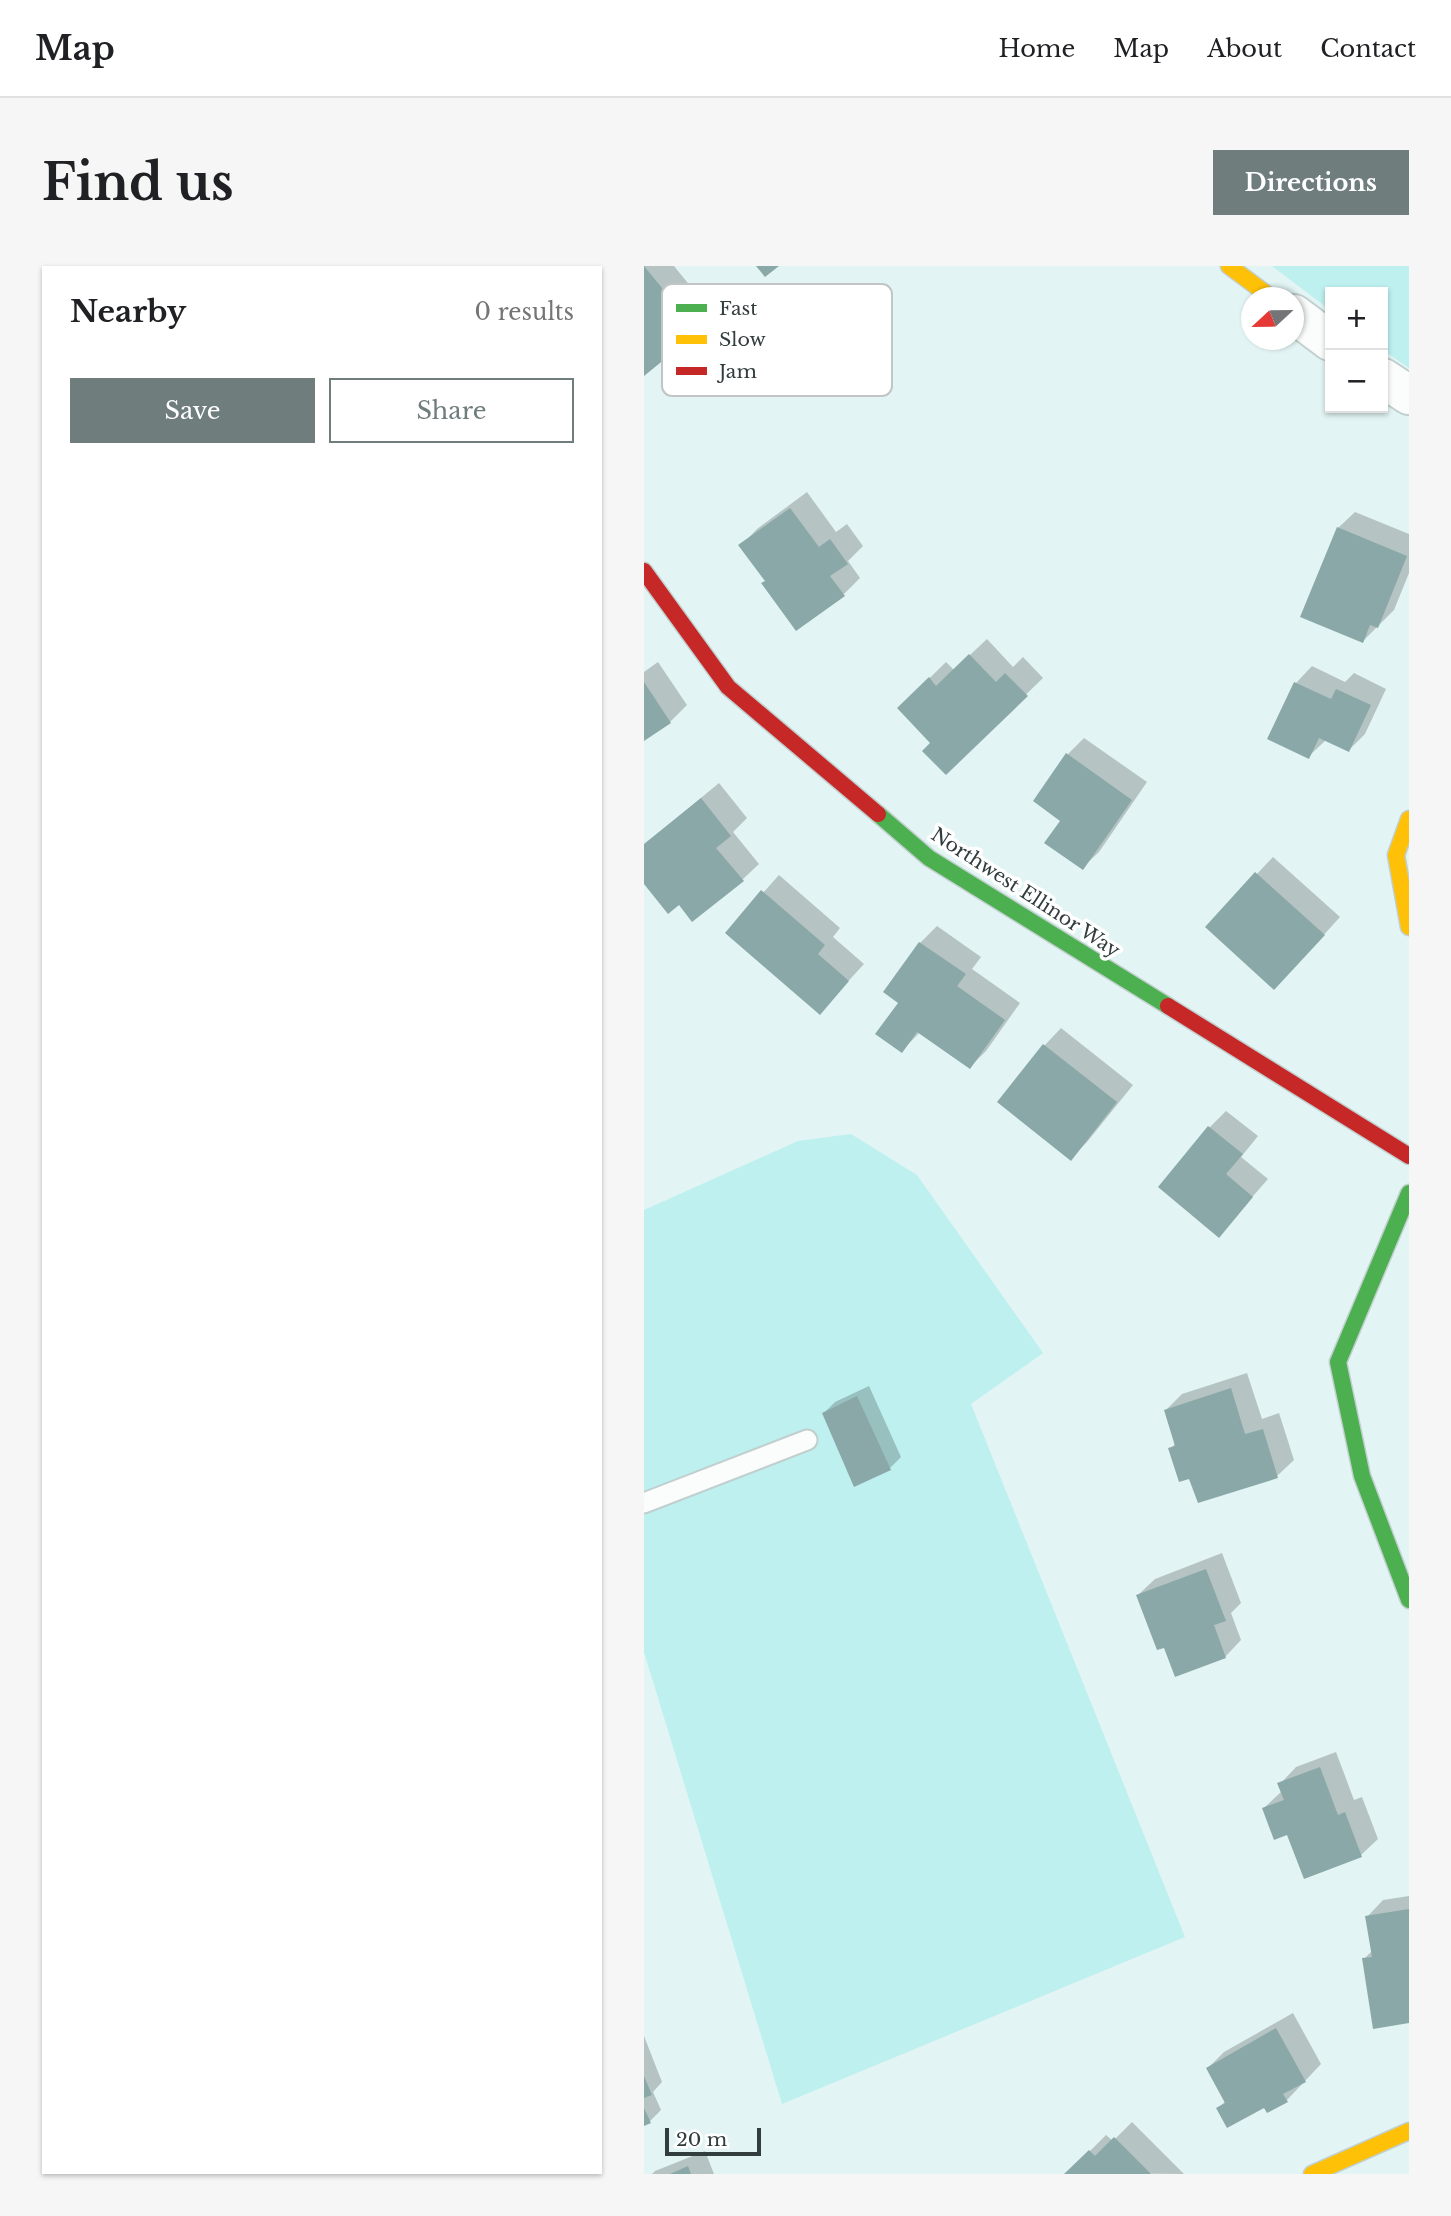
<!DOCTYPE html>
<html lang="en">
<head>
<meta charset="utf-8">
<style>
	:root { --surface:#fff; --page:#f6f6f6; --text:#202124; --muted:#757577; --line:#e0e0e0; --accent:#707d7d }
	body { margin:0; font-family:"Libre Baskerville",serif; background:var(--page); color:var(--text) }
	.controls { position:absolute; right:21px; top:21px; display:grid; overflow:hidden; border-radius:0px; box-shadow:0 2px 5px #0004 }
	.controls button { width:63px; height:63px; display:grid; place-items:center; padding:0; border:0; border-bottom:2px solid var(--line); background:var(--surface); color:var(--text); font:35px sans-serif }
	.compass { position:absolute; left:597px; top:21px; width:63px; height:63px; border-radius:50%; background:var(--surface); box-shadow:0 2px 5px #0004; rotate:248deg }
	.scale { position:absolute; left:21px; bottom:18px; width:96px; box-sizing:border-box; padding-left:7px; border:4px solid #323d3d; border-top:0; font-size:19px; line-height:24px; white-space:nowrap; color:#323d3d; -webkit-text-stroke:5px #fff; paint-order:stroke }
	.list { margin:0; padding:0; list-style:none }
	h2 { display:flex; justify-content:space-between; align-items:center; height:91px; margin:0; padding:0 28px; font-size:30px }
	h2 small { font-size:23px; font-weight:400; color:var(--muted) }
	.actions { display:flex; gap:14px; padding:21px 28px }
	.actions a { flex:1; padding:16px 0; border:2px solid var(--accent); border-radius:0px; text-align:center; font-size:24px; color:var(--accent) }
	.actions .main { background:var(--accent); color:#fff }
	.map { position:relative; flex:none; width:765px; height:1908px; overflow:hidden; border-radius:0px }
	header { display:flex; align-items:center; gap:42px; box-sizing:border-box; height:98px; padding:0 35px; background:var(--surface); border-bottom:2px solid var(--line) }
	header strong { font-size:33px }
	nav { display:flex; gap:38px; margin-inline-start:auto; font-size:24px }
	.intro { display:flex; align-items:center; justify-content:space-between; box-sizing:border-box; height:168px; padding:0 42px }
	h1 { margin:0; font-size:49px }
	.button { padding:18px 32px; border-radius:0px; background:var(--accent); color:#fff; font-size:24px; font-weight:700 }
	main { display:flex; gap:42px; padding:0 42px }
	aside { flex:1; background:var(--surface); border-radius:0px; box-shadow:0 2px 5px #0004 }
	.map>svg:first-child { display:block }
	.green { fill:#bdf0ef }
	.shadow { fill:#0003 }
	.building { fill:#8aa8a8 }
	.lines { fill:none; stroke-linecap:round; stroke-linejoin:round }
	.lane-casing { stroke:#c1cfcf; stroke-width:23 }
	.street-casing { stroke:#c1cfcf; stroke-width:42 }
	.fast-casing { stroke:#c1cfcf; stroke-width:19 }
	.slow-casing { stroke:#c1cfcf; stroke-width:19 }
	.jam-casing { stroke:#c1cfcf; stroke-width:19 }
	.lane { stroke:#fbfdfd; stroke-width:19 }
	.street { stroke:#fbfdfd; stroke-width:38 }
	.fast { stroke:#4caf50; stroke-width:16 }
	.slow { stroke:#ffc107; stroke-width:16 }
	.jam { stroke:#c62828; stroke-width:16 }
	.labels { text-anchor:middle; stroke-width:7; stroke-linejoin:round; paint-order:stroke }
	.street-label { font-size:19px; fill:#323d3d; stroke:#fff }
	.key { fill:#fff; stroke:#c2c5c5; stroke-width:2 }
	.key-label { font-size:19px; fill:#323d3d }
</style>
</head>
<body>
<header>
<strong>Map</strong>
<nav><a>Home</a><a>Map</a><a>About</a><a>Contact</a></nav>
</header>
<div class="intro"><h1>Find us</h1><a class="button">Directions</a></div>
<main>
<aside>
<h2>Nearby<small>0 results</small></h2>
<ul class="list">
</ul>
<div class="actions"><a class="main">Save</a><a>Share</a></div>
</aside>
<div class="map">
<svg width="765" height="1908" viewBox="0 0 765 1908">
	<rect width="100%" height="100%" fill="#e3f4f4"/>
	<g class="green">
		<polygon points="628,0 765,0 765,102 739,84 739,26 686,26 686,44"/>
		<polygon points="207,868 273,909 399,1087 327,1138 541,1671 138,1838 0,1386 0,944 154,875"/>
	</g>
	<g class="shadow">
		<polygon points="0,0 30,0 69,48 0,108"/>
		<polygon points="163,226 192,266 203,258 219,280 204,295 216,312 200,328 122,314 97,280 113,263"/>
		<polygon points="711,246 765,268 765,307 750,344 719,375 694,262"/>
		<polygon points="343,373 369,401 379,391 399,412 302,506 289,477 255,442 302,396 310,404"/>
		<polygon points="14,396 43,439 26,456 0,473 0,406"/>
		<polygon points="668,400 701,416 710,407 742,423 721,468 705,484 682,474 664,491 652,417"/>
		<polygon points="440,472 503,516 455,586 438,602 419,554 391,535 424,488"/>
		<polygon points="75,517 103,552 89,566 115,598 98,614 35,637 0,615 0,579"/>
		<polygon points="629,591 696,651 647,705 563,661"/>
		<polygon points="135,609 196,662 189,671 220,698 176,746 84,666"/>
		<polygon points="293,660 337,691 328,703 376,737 342,785 326,801 276,766 258,785 256,736 242,726 276,677"/>
		<polygon points="417,762 489,819 443,876 427,892 355,835 401,779"/>
		<polygon points="582,845 614,870 597,891 624,913 575,969 516,921 566,861"/>
		<polygon points="603,1107 618,1153 635,1147 650,1194 633,1210 547,1211 526,1183 532,1177 522,1144 538,1128"/>
		<polygon points="225,1120 257,1191 246,1202 180,1147 191,1136"/>
		<polygon points="578,1287 597,1337 587,1347 597,1374 581,1391 494,1329 511,1313"/>
		<polygon points="692,1486 710,1534 718,1531 734,1573 717,1589 644,1567 620,1542 637,1526 636,1518 652,1501"/>
		<polygon points="765,1630 765,1755 720,1693 728,1685 723,1651 739,1634"/>
		<polygon points="649,1747 677,1798 643,1834 620,1839 574,1842 582,1835 564,1802 580,1786"/>
		<polygon points="0,1770 18,1816 9,1826 17,1844 6,1855 0,1858"/>
		<polygon points="488,1856 540,1908 424,1907 462,1869 469,1875"/>
		<polygon points="61,1885 70,1908 8,1908 11,1905"/>
	</g>
	<g class="building">
		<polygon points="0,0 54,66 0,110"/>
		<polygon points="112,0 135,0 121,11"/>
		<polygon points="146,242 175,281 186,273 204,298 186,310 201,330 152,365 117,317 121,315 94,279"/>
		<polygon points="693,261 763,290 734,362 726,359 719,377 656,351"/>
		<polygon points="325,388 352,416 361,407 384,430 302,509 278,485 286,477 253,442 285,411 292,420"/>
		<polygon points="0,416 27,457 0,475"/>
		<polygon points="650,416 687,433 692,423 727,439 705,486 675,472 665,493 623,473"/>
		<polygon points="422,487 488,534 439,604 400,577 416,555 389,535"/>
		<polygon points="57,532 87,570 72,582 100,615 48,656 35,639 24,648 0,618 0,578"/>
		<polygon points="611,606 681,669 630,724 561,661"/>
		<polygon points="117,624 181,679 174,688 205,715 176,749 81,667"/>
		<polygon points="275,676 322,708 313,720 361,754 326,803 273,766 258,787 231,768 254,737 239,726"/>
		<polygon points="399,778 473,836 427,895 353,836"/>
		<polygon points="564,860 599,888 582,908 609,931 575,972 514,921"/>
		<polygon points="587,1122 601,1168 619,1163 634,1212 554,1237 545,1213 535,1216 524,1182 531,1180 520,1144"/>
		<polygon points="213,1130 247,1204 210,1221 178,1147"/>
		<polygon points="562,1303 582,1355 570,1359 582,1392 531,1411 520,1382 513,1384 492,1329"/>
		<polygon points="676,1501 694,1549 701,1546 718,1591 660,1613 643,1569 630,1574 618,1542 640,1534 633,1517"/>
		<polygon points="765,1643 765,1757 729,1763 718,1692 728,1691 721,1650"/>
		<polygon points="632,1762 662,1816 639,1828 644,1836 623,1847 620,1842 583,1862 572,1842 581,1837 562,1802"/>
		<polygon points="0,1810 8,1829 0,1832"/>
		<polygon points="0,1842 7,1857 0,1860"/>
		<polygon points="470,1871 507,1908 420,1908 445,1884 451,1890"/>
		<polygon points="44,1900 47,1908 26,1908"/>
	</g>
	<g class="lines">
		<g class="lane-casing">
			<polyline id="lane" points="0,1237 163,1174"/>
		</g>
		<g class="street-casing">
			<g id="street">
				<polyline points="650,48 686,75"/>
				<polyline points="739,112 765,129"/>
			</g>
		</g>
		<g class="fast-casing">
			<g id="fast">
				<polyline points="234,548 285,592 524,740"/>
				<polyline points="765,927 694,1096 718,1210 765,1334"/>
			</g>
		</g>
		<g class="slow-casing">
			<g id="slow">
				<polyline points="585,0 628,32"/>
				<polyline points="765,553 752,589 765,661"/>
				<polyline points="668,1908 765,1865"/>
			</g>
		</g>
		<g class="jam-casing">
			<g id="jam">
				<polyline points="0,305 84,421 234,548"/>
				<polyline points="524,740 765,890"/>
			</g>
		</g>
		<use href="#lane" class="lane"/>
		<use href="#street" class="street"/>
		<use href="#fast" class="fast"/>
		<use href="#slow" class="slow"/>
		<use href="#jam" class="jam"/>
	</g>
	<g class="labels">
		<g class="street-label">
			<text transform="translate(382 626) rotate(33)" y="7">Northwest Ellinor Way</text>
		</g>
	</g>
	<rect x="18" y="18" width="230" height="112" rx="10" class="key"/>
	<rect x="32" y="38" width="31" height="8" fill="#4caf50"/>
	<rect x="32" y="69" width="31" height="9" fill="#ffc107"/>
	<rect x="32" y="101" width="31" height="8" fill="#c62828"/>
	<g class="key-label">
		<text x="75" y="49">Fast</text>
		<text x="75" y="80">Slow</text>
		<text x="75" y="112">Jam</text>
	</g>
</svg>
<div class="controls">
<button>+</button>
<button>−</button>
</div>
<svg class="compass" viewBox="-18 -18 36 36"><path d="M0-13l5 13h-10z" fill="#e53935"/><path d="M0 13l5-13h-10z" fill="#757577"/></svg>
<div class="scale">20 m</div>
</div>
</main>
</body>
</html>
